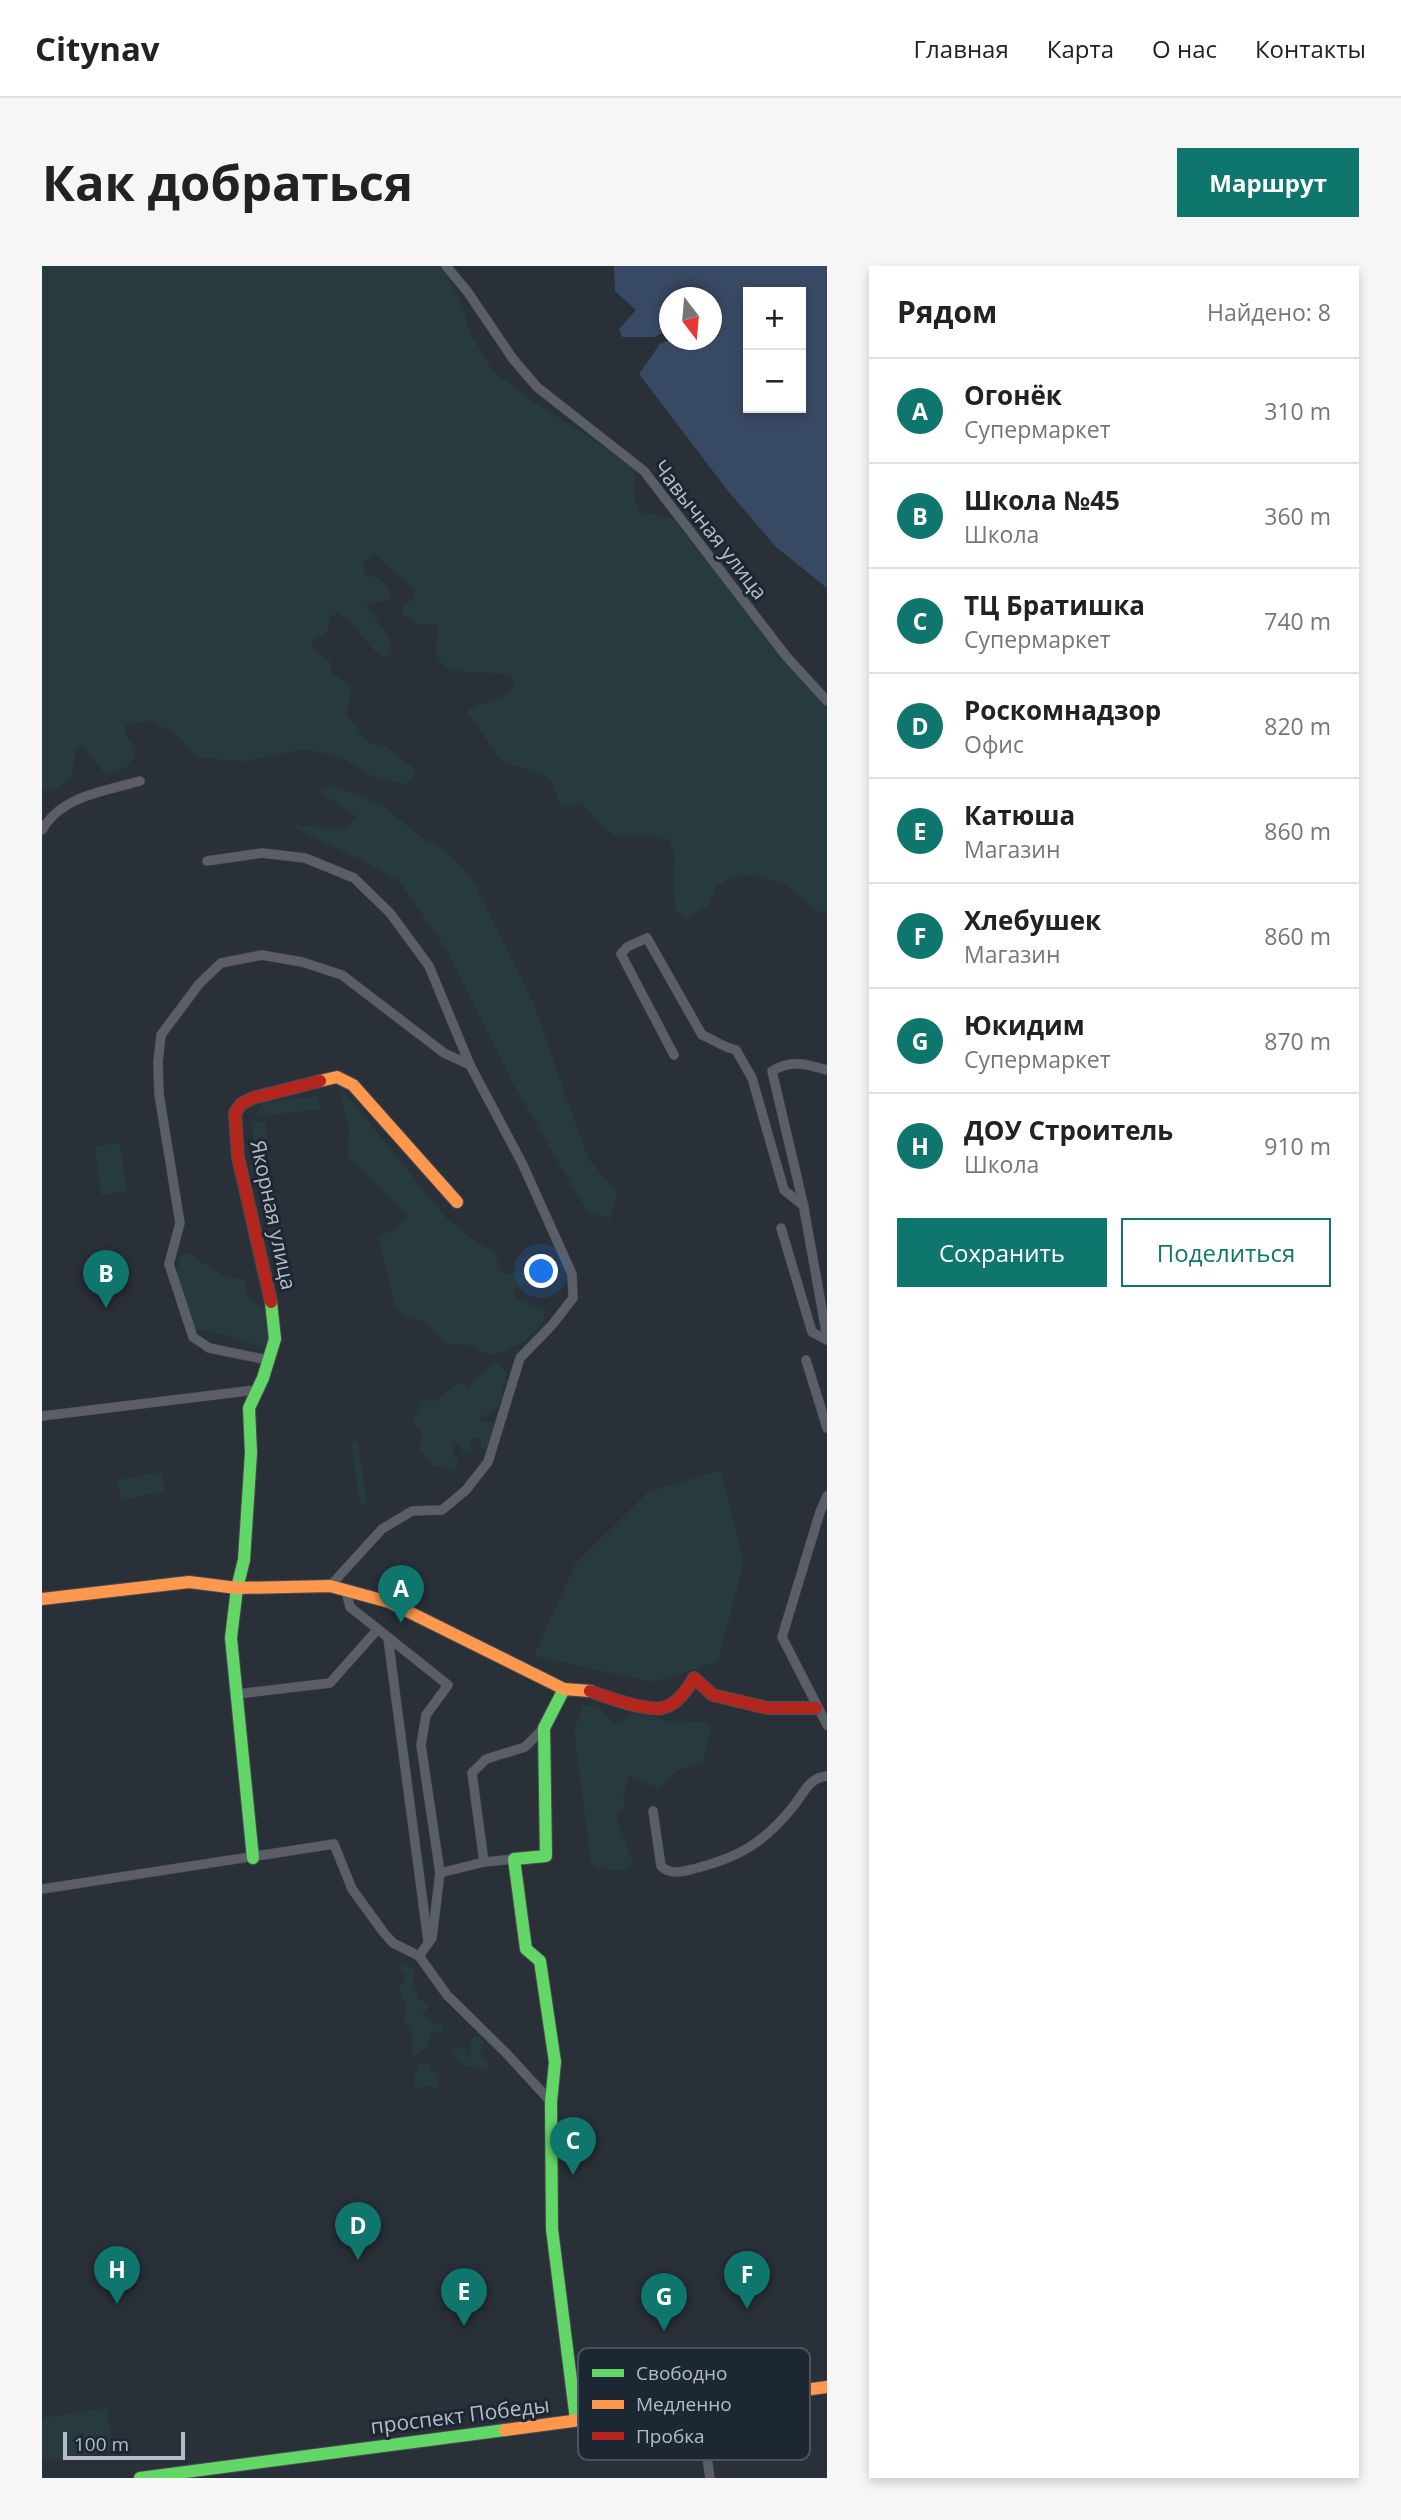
<!DOCTYPE html>
<html lang="ru">
<head>
<meta charset="utf-8">
<style>
	:root { --surface:#fff; --page:#f6f6f6; --text:#222; --muted:#767676; --line:#e0e0e0; --accent:#0f766e }
	body { margin:0; font-family:"Open Sans",sans-serif; background:var(--page); color:var(--text) }
	.controls { position:absolute; right:21px; top:21px; display:grid; overflow:hidden; border-radius:0px; box-shadow:0 4px 10px #0003 }
	.controls button { width:63px; height:63px; display:grid; place-items:center; padding:0; border:0; border-bottom:2px solid var(--line); background:var(--surface); color:var(--text); font:35px sans-serif }
	.compass { position:absolute; left:617px; top:21px; width:63px; height:63px; border-radius:50%; background:var(--surface); box-shadow:0 4px 10px #0003; rotate:164deg }
	.scale { position:absolute; left:21px; bottom:18px; width:122px; box-sizing:border-box; padding-left:7px; border:4px solid #b4bcc9; border-top:0; font-size:19px; line-height:24px; white-space:nowrap; color:#b4bcc9; -webkit-text-stroke:5px #1d2633; paint-order:stroke }
	.you { position:absolute; left:500px; top:1006px; width:24px; height:24px; margin:-18px; border:5px solid #fff; border-radius:50%; background:#1a73e8; box-shadow:0 0 0 10px #1a73e833 }
	.badge { display:grid; place-items:center; width:46px; height:46px; border-radius:50%; background:var(--accent); color:#fff; font-size:23px; font-weight:700 }
	.pin { position:absolute; translate:-50% -58px; filter:drop-shadow(0 2px 4px #0008) }
	.pin::after { content:''; position:absolute; top:37px; width:24px; height:21px; background:inherit; clip-path:polygon(0 0,100% 0,50% 100%) }
	.list { margin:0; padding:0; list-style:none }
	h2 { display:flex; justify-content:space-between; align-items:center; height:91px; margin:0; padding:0 28px; font-size:30px }
	h2 small { font-size:23px; font-weight:400; color:var(--muted) }
	.list li { display:grid; grid-template-columns:46px 1fr auto; gap:21px; align-items:center; box-sizing:border-box; height:105px; padding:0 28px; border-top:2px solid var(--line) }
	.list b { display:block; font-size:26px; white-space:nowrap }
	.list p { margin:0; font-size:23px; white-space:nowrap; color:var(--muted) }
	.list em { font-size:23px; font-style:normal; color:var(--muted) }
	.actions { display:flex; gap:14px; padding:21px 28px }
	.actions a { flex:1; padding:16px 0; border:2px solid var(--accent); border-radius:0px; text-align:center; font-size:24px; color:var(--accent) }
	.actions .main { background:var(--accent); color:#fff }
	.map { position:relative; flex:none; width:785px; height:2212px; overflow:hidden; border-radius:0px }
	header { display:flex; align-items:center; gap:42px; box-sizing:border-box; height:98px; padding:0 35px; background:var(--surface); border-bottom:2px solid var(--line) }
	header strong { font-size:33px }
	nav { display:flex; gap:38px; margin-inline-start:auto; font-size:24px }
	.intro { display:flex; align-items:center; justify-content:space-between; box-sizing:border-box; height:168px; padding:0 42px }
	h1 { margin:0; font-size:49px }
	.button { padding:18px 32px; border-radius:0px; background:var(--accent); color:#fff; font-size:24px; font-weight:700 }
	main { display:flex; gap:42px; padding:0 42px }
	aside { flex:1; background:var(--surface); border-radius:0px; box-shadow:0 4px 10px #0003 }
	.map>svg:first-child { display:block }
	.green { fill:#273a3e }
	.water { fill:#384963; fill-rule:evenodd }
	.lines { fill:none; stroke-linecap:round; stroke-linejoin:round }
	.street-casing { stroke:#484c53; stroke-width:10 }
	.fast-casing { stroke:#484c53; stroke-width:14 }
	.slow-casing { stroke:#484c53; stroke-width:14 }
	.jam-casing { stroke:#484c53; stroke-width:14 }
	.street { stroke:#5a5e66; stroke-width:9 }
	.fast { stroke:#63d668; stroke-width:12 }
	.slow { stroke:#ff974d; stroke-width:12 }
	.jam { stroke:#b3261e; stroke-width:12 }
	.labels { text-anchor:middle; stroke-width:6; stroke-linejoin:round; paint-order:stroke }
	.street-label { font-size:21px; fill:#b4bcc9; stroke:#1d2633 }
	.key { fill:#1d2633; stroke:#4a5360; stroke-width:2 }
	.key-label { font-size:19px; fill:#b4bcc9 }
</style>
</head>
<body>
<header>
<strong>Citynav</strong>
<nav><a>Главная</a><a>Карта</a><a>О нас</a><a>Контакты</a></nav>
</header>
<div class="intro"><h1>Как добраться</h1><a class="button">Маршрут</a></div>
<main>
<div class="map">
<svg width="785" height="2212" viewBox="0 0 785 2212">
	<rect width="100%" height="100%" fill="#2a3038"/>
	<g class="green">
		<path d="M0,0h400l22,43 5,23 24,39 42,32 59,37 41,30 -1,26 5,16 33,6 155,190v205l-12,-3 -28,-24 -32,-11 -23,2 -16,10 -8,20 -15,7 -4,8 -14,-12 -2,-37 2,-17 -6,-16 -17,-5 -34,2 -15,-9 -21,-25 -18,3 -6,-6 -5,-17 -6,-7 -45,-14 -35,-50c15,-15 39,-5 47,-29l-4,-8c-19,-5 -70,5 -74,-23 -1,-10 5,-17 2,-27l-19,-1 -17,-8 2,-10 8,-7 4,-8 -41,-36 -8,4 -4,8 3,8c15,3 24,8 25,23 -9,5 -17,3 -25,8l23,31 3,17 -9,3c-19,-11 -25,-35 -47,-44l-7,6v10l-6,7h-8l-4,9c6,9 14,10 20,18v9l19,14v10l-4,18 22,28 19,5 29,23 -4,9 -7,5 -30,-6 -34,-21 -35,-8 -63,12 -40,-3 -8,-3 -18,-20 -26,-14 -25,3 -1,9 11,17c-4,16 -17,26 -33,22l-22,-30 -5,9 -5,27 -14,10 -15,3z"/>
		<polygon points="294,520 342,540 375,568 407,587 432,616 492,739 546,892 575,926 569,953 545,946 471,817 404,683 357,615 314,591 246,559 305,563 314,550 275,524"/>
		<path d="M297,819l108,134 32,25 16,8 4,17 8,6 26,-10v10c-7,7 -14,9 -20,17l4,8 27,9 1,9c-10,17 -33,35 -53,36 -9,0 -17,-8 -26,-9 -7,-1 -15,0 -21,-3 -9,-5 -11,-15 -20,-19 -10,-6 -20,-6 -29,-14l-18,-72 20,-9 10,-13 -61,-59 2,-24z"/>
		<polygon points="276,830 278,843 212,851 221,837"/>
		<polygon points="223,855 227,888 214,890 210,856"/>
		<polygon points="78,877 85,925 59,929 53,880"/>
		<path d="M149,987l7,7 29,17 18,3 2,18 23,14v25l-6,11 -38,-13 -30,-6c-10,-19 -27,-57 -14,-75z"/>
		<path d="M449,1098h6l11,9 -3,4 2,5 -6,7 2,8 -7,12 -17,10 1,3h18l-11,29 -6,-2v-9l-6,-3 -4,3v11h-9l-2,-7 -8,-3 2,10 -2,4 6,5v6l-4,4 -22,-4 -12,-17 -1,-6 4,-8 -11,-13 11,-22 5,-2 3,5c11,-5 18,-18 31,-20l7,5 8,-11 9,-3z"/>
		<polygon points="309,1175 316,1175 325,1238 318,1239"/>
		<polygon points="679,1204 702,1295 676,1396 610,1416 492,1390 533,1298 606,1226"/>
		<polygon points="119,1206 123,1225 79,1234 75,1214"/>
		<polygon points="541,1439 555,1441 573,1457 596,1446 631,1457 662,1456 669,1462 661,1495 635,1505 617,1522 588,1510 581,1528 583,1541 574,1550 591,1597 581,1605 558,1602 549,1598 532,1464"/>
		<path d="M362,1696l10,8 -1,19 4,1v9l7,2 4,6 -2,5 -5,4 10,4 1,3 8,1 3,4 -3,6 -8,-4 -3,15 -15,12 -4,-8c5,-11 2,-18 -7,-27 6,-19 4,-15 -4,-33l1,-5 5,-4 -1,-7 -6,-6z"/>
		<polygon points="432,1770 437,1771 442,1776 438,1789 448,1798 445,1804 430,1800 422,1801 420,1796 415,1795 413,1787 408,1791 415,1779 423,1785 425,1792 428,1791 429,1775"/>
		<polygon points="387,1797 389,1804 398,1809 395,1824 385,1819 377,1823 373,1820 372,1808 377,1798"/>
		<polygon points="65,2142 71,2185 0,2195 0,2152"/>
	</g>
	<path class="water" d="M572,0h213v322l-51,-41 -48,-56 -89,-117 21,-30 10,-4h42v-42h-42l-1,32 -15,7h-32l-3,-8 17,-19 -21,-19zM706,26h53v116h-53z"/>
	<g class="lines">
		<g class="street-casing">
			<g id="street">
				<polyline points="404,0 425,25 471,93 495,121 602,205 744,390 785,435"/>
				<path d="M0,564c19,-34 63,-39 98,-49"/>
				<polyline points="165,595 220,587 263,592 312,612 348,647 387,700 428,799 480,897 530,1008 531,1032 510,1059 478,1092 446,1196 424,1224 400,1244 370,1245 340,1263 288,1320"/>
				<path d="M632,789l-53,-101 6,-7 20,-9 55,97c13,5 20,12 34,15l16,28 32,112 20,16"/>
				<path d="M785,804c-21,-6 -36,-11 -55,1l31,132 24,134"/>
				<polyline points="739,962 770,1066 785,1074"/>
				<polyline points="226,1094 167,1082 151,1071 127,998 138,957 117,828 116,796 119,769 157,718 179,697 220,689 260,696 300,709 402,787 428,799"/>
				<polyline points="764,1094 785,1162"/>
				<polyline points="0,1150 213,1124"/>
				<polyline points="785,1230 778,1246 740,1371 785,1459"/>
				<polyline points="304,1325 308,1341 406,1419 384,1449 379,1479 398,1607"/>
				<polyline points="346,1372 386,1675"/>
				<polyline points="195,1428 288,1417 335,1364"/>
				<path d="M611,1545l8,55c10,10 24,5 36,2 43,-11 67,-26 95,-60 11,-13 17,-31 35,-32"/>
				<polyline points="442,1596 472,1593"/>
				<polyline points="0,1623 292,1578 310,1623 342,1667 351,1677 377,1690 405,1729 464,1787 509,1836"/>
				<polyline points="377,1690 390,1672 398,1607 442,1596 430,1507 444,1493 483,1481 502,1462"/>
				<polyline points="657,2138 668,2212"/>
			</g>
		</g>
		<g class="fast-casing">
			<g id="fast">
				<polyline points="522,1423 502,1462 504,1590 472,1593 484,1683 498,1695 513,1796 509,1836 510,1963 534,2154"/>
				<polyline points="211,1592 189,1372 195,1322 202,1294 209,1187 207,1142 221,1112 233,1073 229,1036"/>
				<polyline points="98,2212 463,2164"/>
			</g>
		</g>
		<g class="slow-casing">
			<g id="slow">
				<polyline points="278,815 295,811 311,819 415,936"/>
				<polyline points="0,1333 147,1316 195,1322 288,1320 347,1336 522,1423 548,1425"/>
				<polyline points="463,2164 785,2121"/>
			</g>
		</g>
		<g class="jam-casing">
			<g id="jam">
				<polyline points="229,1036 196,891 193,847 199,838 211,832 278,815"/>
				<path d="M548,1425c16,6 56,20 72,17 15,-3 25,-18 32,-30l19,17 54,13h49"/>
			</g>
		</g>
		<use href="#street" class="street"/>
		<use href="#fast" class="fast"/>
		<use href="#slow" class="slow"/>
		<use href="#jam" class="jam"/>
	</g>
	<g class="labels">
		<g class="street-label">
			<text transform="translate(668 264) rotate(52)" y="7">Чавычная улица</text>
			<text transform="translate(231 949) rotate(78)" y="7">Якорная улица</text>
			<text transform="translate(418 2150) rotate(-7)" y="7">проспект Победы</text>
		</g>
	</g>
	<rect x="536" y="2082" width="232" height="112" rx="10" class="key"/>
	<rect x="550" y="2103" width="32" height="8" fill="#63d668"/>
	<rect x="550" y="2134" width="32" height="9" fill="#ff974d"/>
	<rect x="550" y="2166" width="32" height="8" fill="#b3261e"/>
	<g class="key-label">
		<text x="594" y="2114">Свободно</text>
		<text x="594" y="2145">Медленно</text>
		<text x="594" y="2177">Пробка</text>
	</g>
</svg>
<div class="controls">
<button>+</button>
<button>−</button>
</div>
<svg class="compass" viewBox="-18 -18 36 36"><path d="M0-13l5 13h-10z" fill="#e53935"/><path d="M0 13l5-13h-10z" fill="#767676"/></svg>
<div class="scale">100 m</div>
<div class="you"></div>
<div class="pin badge" style="left:359px;top:1357px">A</div>
<div class="pin badge" style="left:64px;top:1042px">B</div>
<div class="pin badge" style="left:531px;top:1909px">C</div>
<div class="pin badge" style="left:316px;top:1994px">D</div>
<div class="pin badge" style="left:422px;top:2060px">E</div>
<div class="pin badge" style="left:705px;top:2043px">F</div>
<div class="pin badge" style="left:622px;top:2065px">G</div>
<div class="pin badge" style="left:75px;top:2038px">H</div>
</div>
<aside>
<h2>Рядом<small>Найдено: 8</small></h2>
<ul class="list">
<li><span class="badge">A</span><div><b>Огонёк</b><p>Супермаркет</p></div><em>310 m</em></li>
<li><span class="badge">B</span><div><b>Школа №45</b><p>Школа</p></div><em>360 m</em></li>
<li><span class="badge">C</span><div><b>ТЦ Братишка</b><p>Супермаркет</p></div><em>740 m</em></li>
<li><span class="badge">D</span><div><b>Роскомнадзор</b><p>Офис</p></div><em>820 m</em></li>
<li><span class="badge">E</span><div><b>Катюша</b><p>Магазин</p></div><em>860 m</em></li>
<li><span class="badge">F</span><div><b>Хлебушек</b><p>Магазин</p></div><em>860 m</em></li>
<li><span class="badge">G</span><div><b>Юкидим</b><p>Супермаркет</p></div><em>870 m</em></li>
<li><span class="badge">H</span><div><b>ДОУ Строитель</b><p>Школа</p></div><em>910 m</em></li>
</ul>
<div class="actions"><a class="main">Сохранить</a><a>Поделиться</a></div>
</aside>
</main>
</body>
</html>
